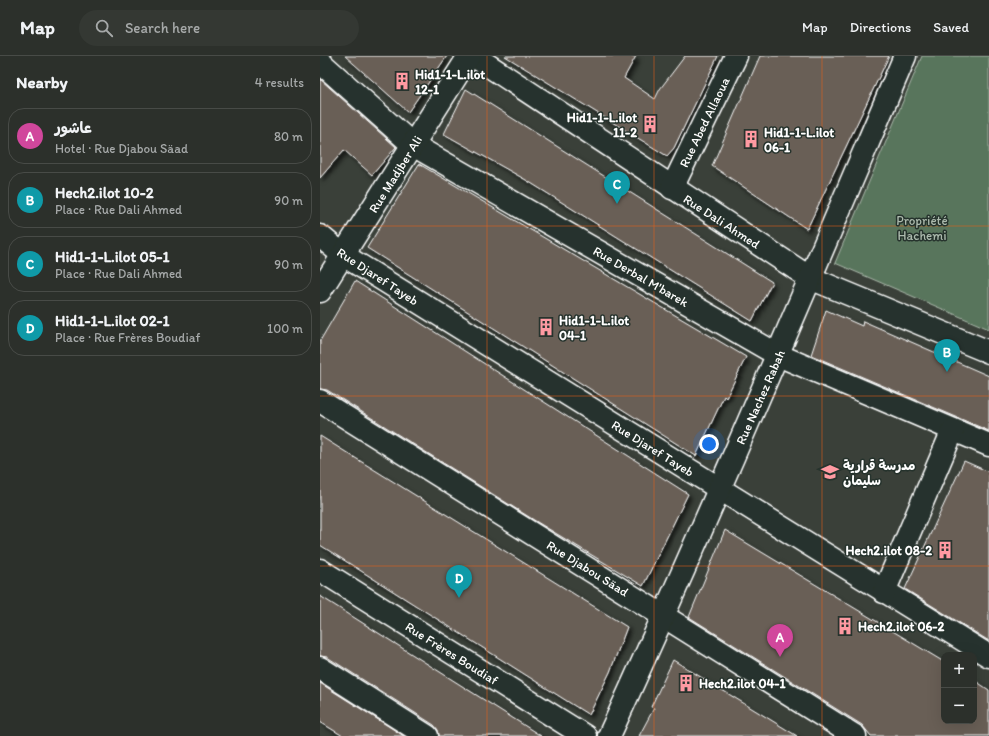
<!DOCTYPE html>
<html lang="en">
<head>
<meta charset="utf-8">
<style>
	:root { --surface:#2c302b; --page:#343833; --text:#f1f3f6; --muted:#a6a9a9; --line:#484b47; --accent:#ff9aa2 }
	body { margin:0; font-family:Itim,"Playpen Sans Arabic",sans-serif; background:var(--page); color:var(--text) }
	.controls { position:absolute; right:12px; bottom:12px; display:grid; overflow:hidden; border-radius:8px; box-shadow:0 4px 16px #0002 }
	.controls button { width:36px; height:36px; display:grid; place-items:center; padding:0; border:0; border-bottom:1px solid var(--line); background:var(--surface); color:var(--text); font:20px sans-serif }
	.you { position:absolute; left:389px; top:388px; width:14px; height:14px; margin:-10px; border:3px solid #fff; border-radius:50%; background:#1a73e8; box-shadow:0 0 0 6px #1a73e833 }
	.badge { display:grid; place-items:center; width:26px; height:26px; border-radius:50%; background:var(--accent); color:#fff; font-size:13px; font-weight:700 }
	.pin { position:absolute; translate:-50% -33px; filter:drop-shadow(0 1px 2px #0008) }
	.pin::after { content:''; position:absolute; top:21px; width:14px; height:12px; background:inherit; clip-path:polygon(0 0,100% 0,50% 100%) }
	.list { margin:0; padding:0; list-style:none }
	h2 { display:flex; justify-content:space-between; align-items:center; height:52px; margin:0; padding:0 16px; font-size:17px }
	h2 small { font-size:13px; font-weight:400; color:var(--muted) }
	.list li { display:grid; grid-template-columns:26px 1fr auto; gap:12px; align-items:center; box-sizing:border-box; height:56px; margin:0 8px 8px; padding:0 8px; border:1px solid var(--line); border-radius:16px }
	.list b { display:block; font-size:15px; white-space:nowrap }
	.list p { margin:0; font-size:13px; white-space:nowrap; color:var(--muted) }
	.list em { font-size:13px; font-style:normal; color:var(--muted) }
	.icon { flex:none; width:22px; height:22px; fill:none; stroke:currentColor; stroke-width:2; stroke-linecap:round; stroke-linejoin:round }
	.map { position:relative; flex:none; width:669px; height:680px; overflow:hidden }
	header { display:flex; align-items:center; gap:24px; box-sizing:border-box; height:56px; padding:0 20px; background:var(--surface); border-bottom:1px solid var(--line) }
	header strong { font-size:19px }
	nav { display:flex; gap:22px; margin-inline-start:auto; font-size:14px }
	.search { width:280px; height:36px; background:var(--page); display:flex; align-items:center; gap:10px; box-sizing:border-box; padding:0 14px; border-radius:22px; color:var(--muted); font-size:15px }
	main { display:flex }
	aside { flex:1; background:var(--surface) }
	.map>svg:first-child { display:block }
	.green { fill:#58745b; stroke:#acbaad }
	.building { fill:#695e56; stroke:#fff; filter:url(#shadow) }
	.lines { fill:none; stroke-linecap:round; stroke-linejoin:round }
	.minor-casing { stroke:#fff; stroke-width:25 }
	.minor { stroke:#26332d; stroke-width:22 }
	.grid { fill:none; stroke:#e96118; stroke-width:1; stroke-opacity:0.55 }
	.labels { text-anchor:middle; stroke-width:3; stroke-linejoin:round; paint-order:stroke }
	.poi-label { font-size:13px; font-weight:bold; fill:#fff; stroke:#26332d; text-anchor:start }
	.street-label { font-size:13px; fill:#fff; stroke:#26332d }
	.park-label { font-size:13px; fill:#acbaad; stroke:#26332d }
</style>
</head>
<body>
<header>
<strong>Map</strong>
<div class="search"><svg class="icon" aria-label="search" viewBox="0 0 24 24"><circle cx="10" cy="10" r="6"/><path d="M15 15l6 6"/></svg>Search here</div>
<nav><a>Map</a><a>Directions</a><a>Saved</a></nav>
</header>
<main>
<aside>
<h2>Nearby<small>4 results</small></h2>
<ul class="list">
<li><span class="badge" style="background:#d1479c">A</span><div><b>عاشور</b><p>Hotel · Rue Djabou Säad</p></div><em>80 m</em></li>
<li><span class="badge" style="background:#0f9aa8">B</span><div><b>Hech2.ilot 10-2</b><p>Place · Rue Dali Ahmed</p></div><em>90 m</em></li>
<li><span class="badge" style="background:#0f9aa8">C</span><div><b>Hid1-1-L.ilot 05-1</b><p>Place · Rue Dali Ahmed</p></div><em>90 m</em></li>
<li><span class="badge" style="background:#0f9aa8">D</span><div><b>Hid1-1-L.ilot 02-1</b><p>Place · Rue Frères Boudiaf</p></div><em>100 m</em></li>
</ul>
</aside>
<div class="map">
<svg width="669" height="680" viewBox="0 0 669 680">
	<defs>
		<filter id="shadow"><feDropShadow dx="3.5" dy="3.5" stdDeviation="2" flood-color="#0009"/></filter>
	</defs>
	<rect width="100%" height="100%" fill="#3a4039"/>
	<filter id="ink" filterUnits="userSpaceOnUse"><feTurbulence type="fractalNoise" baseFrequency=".025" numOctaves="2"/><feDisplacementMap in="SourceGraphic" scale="8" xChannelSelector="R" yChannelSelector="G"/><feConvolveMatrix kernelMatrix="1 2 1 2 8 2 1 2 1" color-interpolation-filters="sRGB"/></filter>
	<g filter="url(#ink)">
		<polygon class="green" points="602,0 669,0 669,273 515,207"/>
		<g class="building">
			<polygon points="25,0 127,0 88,56"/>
			<polygon points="185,0 316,0 304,22 335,43 340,33 365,0 398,0 354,92 347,100"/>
			<polygon points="440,0 569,0 487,173 392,110"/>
			<polygon points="0,23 76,91 52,119 24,94 0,122"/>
			<polygon points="146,33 452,226 432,265 206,124 124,78"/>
			<polygon points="99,108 426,301 406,342 404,340 376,400 47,192"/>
			<polygon points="35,225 368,438 323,530 217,466 7,334 0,333 0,285"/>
			<polygon points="506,254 542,270 543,265 669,320 669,375 491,299"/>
			<polygon points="0,380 307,571 290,616 269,659 0,489"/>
			<polygon points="644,405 669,416 669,585 585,533"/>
			<polygon points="405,474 624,606 624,665 654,665 654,624 669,634 669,680 551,680 542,669 369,561"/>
			<polygon points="0,540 221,680 119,680 118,674 114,669 7,601 0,600"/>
			<polygon points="353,604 477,680 319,680 334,652 331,651"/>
			<polygon points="0,627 84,680 23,680 0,666"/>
		</g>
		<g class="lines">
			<g class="minor-casing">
				<g id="minor">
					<polyline points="154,0 490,222 669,296"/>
					<polyline points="0,6 93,89 458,299 669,389"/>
					<polyline points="352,132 416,0"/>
					<polyline points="0,180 23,199 669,600"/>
					<polyline points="0,235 149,0"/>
					<polyline points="0,345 535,680"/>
					<polyline points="0,514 265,680"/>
					<polyline points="564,536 633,374"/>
					<polyline points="0,612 107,680"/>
					<path d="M289,680c103,-225 199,-453 296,-680"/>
				</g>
			</g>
			<use href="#minor" class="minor"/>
		</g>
	</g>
	<path class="grid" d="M167,0v680M334,0v680M502,0v680M0,170h669M0,340h669M0,510h669"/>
	<defs>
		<g id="building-bare" transform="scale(1.38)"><path d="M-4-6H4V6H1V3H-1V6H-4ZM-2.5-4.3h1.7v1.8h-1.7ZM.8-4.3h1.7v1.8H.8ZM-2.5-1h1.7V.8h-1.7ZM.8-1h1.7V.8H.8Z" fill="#ff9aa2" stroke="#26332d" stroke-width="2.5" paint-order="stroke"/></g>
		<g id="school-bare" transform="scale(1.38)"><path d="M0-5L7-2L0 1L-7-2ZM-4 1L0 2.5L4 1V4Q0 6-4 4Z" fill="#ff9aa2" stroke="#26332d" stroke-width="2.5" paint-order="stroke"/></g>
	</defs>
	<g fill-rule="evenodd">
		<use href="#building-bare" x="82" y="25"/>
		<use href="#building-bare" x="330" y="68"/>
		<use href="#building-bare" x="431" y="83"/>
		<use href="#building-bare" x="226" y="271"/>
		<use href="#school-bare" x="510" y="416"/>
		<use href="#building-bare" x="625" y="494"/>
		<use href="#building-bare" x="525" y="570"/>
		<use href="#building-bare" x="366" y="627"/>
	</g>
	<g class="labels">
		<g class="poi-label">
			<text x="95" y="23">Hid1-1-L.ilot<tspan x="95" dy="15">12-1</tspan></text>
			<text x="317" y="66" text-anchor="end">Hid1-1-L.ilot<tspan x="317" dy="15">11-2</tspan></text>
			<text x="444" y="81">Hid1-1-L.ilot<tspan x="444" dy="15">06-1</tspan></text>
			<text x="239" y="269">Hid1-1-L.ilot<tspan x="239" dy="15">04-1</tspan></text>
			<text x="523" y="414">مدرسة قرارية<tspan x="523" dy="15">سليمان</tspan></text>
			<text x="612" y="499" text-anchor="end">Hech2.ilot 08-2</text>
			<text x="538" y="575">Hech2.ilot 06-2</text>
			<text x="379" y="632">Hech2.ilot 04-1</text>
		</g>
		<g class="street-label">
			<text transform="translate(384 66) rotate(-64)" y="5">Rue Abed Allaoua</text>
			<text transform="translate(75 118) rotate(-58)" y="5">Rue Madjber Ali</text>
			<text transform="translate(402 165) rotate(33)" y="5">Rue Dali Ahmed</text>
			<text transform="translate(58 220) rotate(33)" y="5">Rue Djaref Tayeb</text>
			<text transform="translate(321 220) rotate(30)" y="5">Rue Derbal M'barek</text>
			<text transform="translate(440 341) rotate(-66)" y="5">Rue Nachez Rabah</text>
			<text transform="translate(333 392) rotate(32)" y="5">Rue Djaref Tayeb</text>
			<text transform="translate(268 512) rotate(32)" y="5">Rue Djabou Säad</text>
			<text transform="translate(132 597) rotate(32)" y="5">Rue Frères Boudiaf</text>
		</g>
		<g class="park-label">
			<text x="602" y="169">Propriété<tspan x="602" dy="15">Hachemi</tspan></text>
		</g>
	</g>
</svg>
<div class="controls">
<button>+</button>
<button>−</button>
</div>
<div class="you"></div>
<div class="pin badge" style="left:460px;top:601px;background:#d1479c">A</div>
<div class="pin badge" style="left:627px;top:316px;background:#0f9aa8">B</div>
<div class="pin badge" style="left:297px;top:148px;background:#0f9aa8">C</div>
<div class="pin badge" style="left:139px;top:542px;background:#0f9aa8">D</div>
</div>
</main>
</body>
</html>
